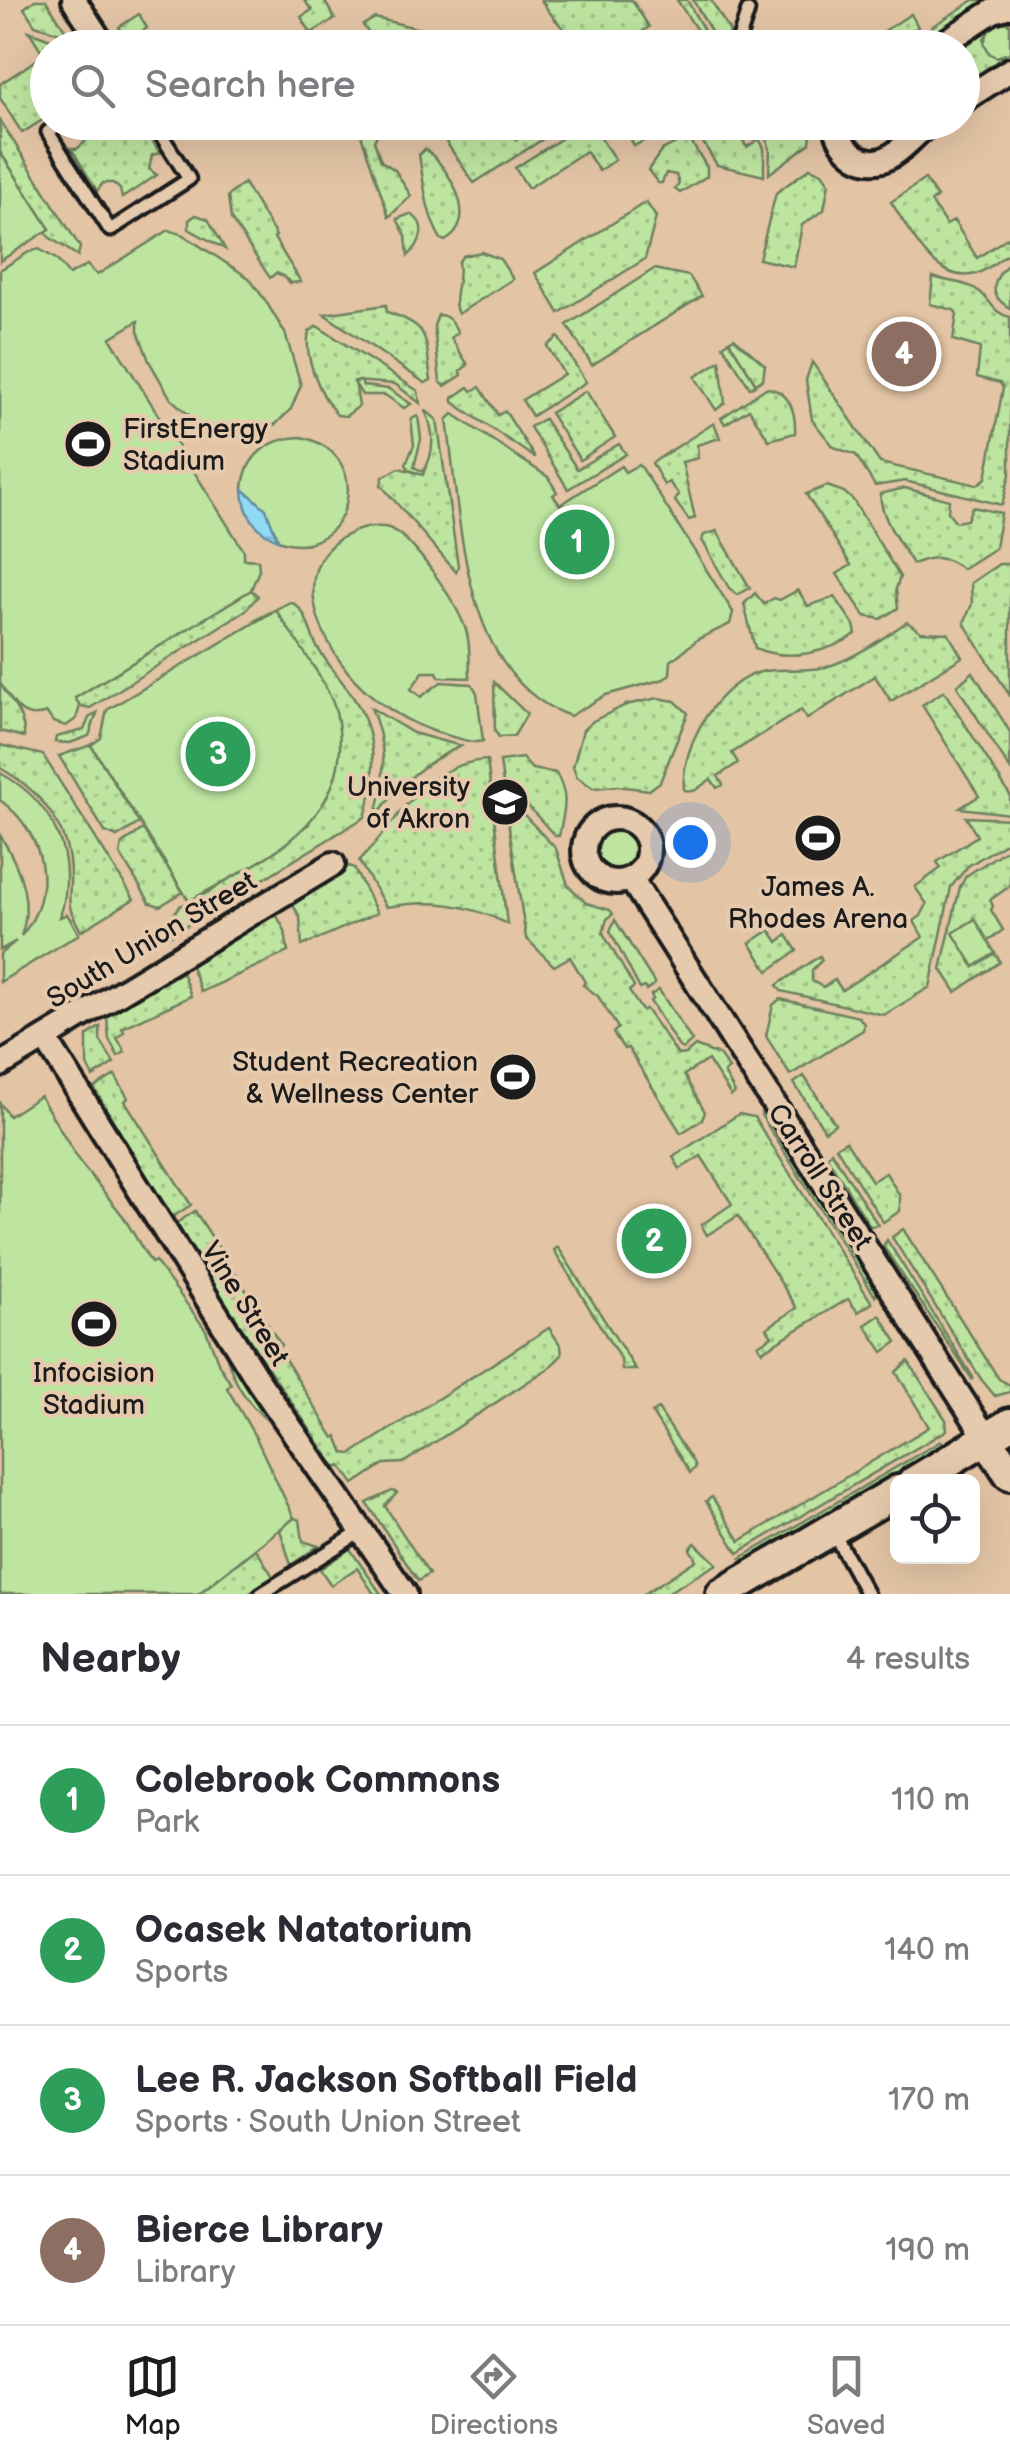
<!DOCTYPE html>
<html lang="en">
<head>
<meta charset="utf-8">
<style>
	:root { --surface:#fff; --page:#f7f7f7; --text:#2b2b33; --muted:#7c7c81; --line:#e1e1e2; --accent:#1c1c1c }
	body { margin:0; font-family:"Balsamiq Sans",sans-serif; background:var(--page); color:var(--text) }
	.controls { position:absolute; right:30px; bottom:30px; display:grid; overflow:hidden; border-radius:15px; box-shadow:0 10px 40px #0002 }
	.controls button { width:90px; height:90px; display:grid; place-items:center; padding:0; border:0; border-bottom:2px solid var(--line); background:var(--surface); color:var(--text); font:50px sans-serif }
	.you { position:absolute; left:690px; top:842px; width:35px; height:35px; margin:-25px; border:8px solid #fff; border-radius:50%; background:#1a73e8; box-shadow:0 0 0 15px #1a73e833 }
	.badge { display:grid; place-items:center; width:65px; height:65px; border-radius:50%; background:var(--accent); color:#fff; font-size:32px; font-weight:700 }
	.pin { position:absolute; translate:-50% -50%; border:5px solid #fff; box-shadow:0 2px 10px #0006 }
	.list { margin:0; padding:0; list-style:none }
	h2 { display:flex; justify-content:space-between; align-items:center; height:130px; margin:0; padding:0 40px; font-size:42px }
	h2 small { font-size:32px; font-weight:400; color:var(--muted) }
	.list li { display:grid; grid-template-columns:65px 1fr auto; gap:30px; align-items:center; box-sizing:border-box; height:150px; padding:0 40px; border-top:2px solid var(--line) }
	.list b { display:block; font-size:38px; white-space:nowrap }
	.list p { margin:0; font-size:32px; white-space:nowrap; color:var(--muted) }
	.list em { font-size:32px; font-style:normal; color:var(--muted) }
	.icon { flex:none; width:55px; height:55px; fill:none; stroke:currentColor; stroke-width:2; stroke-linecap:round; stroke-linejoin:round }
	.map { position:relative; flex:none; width:1010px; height:1594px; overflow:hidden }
	.search { position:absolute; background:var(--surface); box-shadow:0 10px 40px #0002; left:30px; right:30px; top:30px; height:110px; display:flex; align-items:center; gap:25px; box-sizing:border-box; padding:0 35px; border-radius:55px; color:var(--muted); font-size:38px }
	.sheet { height:730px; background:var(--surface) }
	nav { display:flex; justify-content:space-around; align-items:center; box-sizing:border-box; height:140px; border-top:2px solid var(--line); background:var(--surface); font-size:28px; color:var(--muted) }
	nav a { display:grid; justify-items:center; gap:5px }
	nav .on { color:var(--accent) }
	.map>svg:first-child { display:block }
	.grass { fill:url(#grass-dots); stroke:#6d805e; stroke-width:2.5 }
	.green { fill:#bee5a0; stroke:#6d805e; stroke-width:2.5 }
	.water { fill:url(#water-ripples); stroke:#638d9e; stroke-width:2.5 }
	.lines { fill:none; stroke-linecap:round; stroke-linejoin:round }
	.lane-casing { stroke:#1c1c1c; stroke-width:19 }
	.street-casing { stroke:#1c1c1c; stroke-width:30 }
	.secondary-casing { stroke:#1c1c1c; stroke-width:38 }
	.lane { stroke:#e6caad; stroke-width:11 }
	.street { stroke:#e6caad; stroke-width:22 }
	.secondary { stroke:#e6caad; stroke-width:30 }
	.labels { text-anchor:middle; stroke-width:8; stroke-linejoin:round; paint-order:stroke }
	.poi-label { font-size:28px; fill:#1c1c1c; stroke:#e6caad; text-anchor:end }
	.street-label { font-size:28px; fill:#1c1c1c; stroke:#e6caad }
</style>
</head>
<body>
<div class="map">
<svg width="1010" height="1594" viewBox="0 0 1010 1594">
	<defs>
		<pattern id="grass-dots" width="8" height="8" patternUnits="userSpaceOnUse" patternTransform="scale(2.5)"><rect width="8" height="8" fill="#bee5a0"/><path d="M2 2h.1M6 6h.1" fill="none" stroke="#a3c489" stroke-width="1.8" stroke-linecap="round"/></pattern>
		<pattern id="water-ripples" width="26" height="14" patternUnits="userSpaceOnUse" patternTransform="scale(2.5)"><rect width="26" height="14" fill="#92d9f4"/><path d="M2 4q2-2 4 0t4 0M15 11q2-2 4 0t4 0" fill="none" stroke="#7dbad1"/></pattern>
	</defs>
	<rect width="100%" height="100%" fill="#e3c4a5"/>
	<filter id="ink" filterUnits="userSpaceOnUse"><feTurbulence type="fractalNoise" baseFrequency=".01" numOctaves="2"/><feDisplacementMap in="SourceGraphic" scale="20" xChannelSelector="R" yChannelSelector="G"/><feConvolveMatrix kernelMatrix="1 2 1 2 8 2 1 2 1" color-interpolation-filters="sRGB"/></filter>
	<g filter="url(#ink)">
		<g class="grass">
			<polygon points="35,0 46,0 69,36 35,25 24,8"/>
			<polygon points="304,0 324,0 335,19 311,33 301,17 312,10"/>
			<path d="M541,0h91l17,27 -24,16 2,4c-46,1 -61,-9 -86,-47z"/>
			<polygon points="677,0 687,0 713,47 708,47"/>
			<polygon points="693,0 711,0 730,32 725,47 720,47"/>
			<polygon points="974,0 986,0 921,42 917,36"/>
			<polygon points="139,14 147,28 138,34 147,47 132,47 119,27"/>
			<polygon points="911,14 918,27 886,47 859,47"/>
			<polygon points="375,18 433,32 435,35 433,47 378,47 363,25"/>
			<polygon points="990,28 984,39 998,57 1006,56 963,85 960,48"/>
			<polygon points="29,31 72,47 48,48 47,117 22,133 0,98 0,84 44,55"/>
			<polygon points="0,120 80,247 78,256 49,237 46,232 50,229 0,152"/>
			<polygon points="83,122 141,123 160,153 152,155 149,169 157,175 122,198 120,189 113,183 103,183 97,191 71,148 77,149 86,141 84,130 76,127"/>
			<polygon points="357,123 380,123 381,127 374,141 381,161 395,170 411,196 389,217"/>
			<polygon points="433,123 505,123 516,140 536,128 543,139 474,183"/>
			<polygon points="586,123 591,123 615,160 599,171 586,151 528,188 515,168"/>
			<polygon points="623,123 623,122 679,123 634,146"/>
			<polygon points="700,123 731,123 747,147 759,139 764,148 764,176 717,165 702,141"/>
			<polygon points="785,124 812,125 810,143 769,174 770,151 766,135"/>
			<polygon points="688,137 707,167 707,176 680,193 675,189 679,184 676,175 666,173 662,183 658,183 648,170 662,150"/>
			<path d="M425,149c23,17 57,72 20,92l-4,-2c-15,-24 -17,-56 -22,-84z"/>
			<polygon points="810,168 822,173 829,183 824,210 802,225 794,267 759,259 776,193"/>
			<path d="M925,179l12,18 -6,5 15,23 8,-4 23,37 33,-22v16c-10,7 -22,18 -34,22 -42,11 -66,-44 -85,-72z"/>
			<polygon points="244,183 276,236 274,238 301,282 290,283 284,276 276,273 270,278 231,219 228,196"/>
			<polygon points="646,202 656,217 645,259 559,313 535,273"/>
			<path d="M410,214c19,10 11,30 -2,42l-2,-20 -9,-17z"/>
			<polygon points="196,215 208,219 225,249 189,229 189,220"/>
			<path d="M481,252l19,7 13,20 -55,35c-8,-16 4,-33 0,-52l5,-6z"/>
			<path d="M1010,262v46c-24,-13 -17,-30 0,-46z"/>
			<polygon points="654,269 689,276 702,296 592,365 567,325"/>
			<path d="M933,277c15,5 35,5 47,15 12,10 13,21 30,25v157l-8,31 -97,-24 -30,5 -19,-31 -22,-8 -22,-27 -6,-40 6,-18 68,101 97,22 9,-7 17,-90 -3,-5 -23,-6 3,-29 -27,-8 4,-26 -3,-4 -24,-6z"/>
			<path d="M386,305l1,7c46,15 37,25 44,68l-6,3 -101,-69z"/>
			<path d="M438,315c11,0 15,9 20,17l-7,6 17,27 -8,6 2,4 -17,11 -5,-4 -6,-56z"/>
			<path d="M317,326l101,65 2,12 -25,-19 -40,-3 4,25 -13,10 -9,-1c-16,-19 -34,-58 -28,-83z"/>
			<polygon points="558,337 586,382 532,416 522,400 564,374 547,346"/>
			<polygon points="734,338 765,365 763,379 756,384 729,341"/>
			<polygon points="720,361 725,403 716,410 695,377"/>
			<polygon points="469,387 472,391 480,387 498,415 505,411 535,458 453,402 453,398"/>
			<path d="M766,388c24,2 30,25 29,45l-26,7 -20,-31 -24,15 -4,-6z"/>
			<polygon points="586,391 615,437 580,460 550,413"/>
			<path d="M425,410l12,10 21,146 -2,6 -75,-87 2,-8 16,-9 23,6c14,-21 13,-42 3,-64z"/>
			<polygon points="544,419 577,469 619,444 626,454 568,489 530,427"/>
			<polygon points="714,423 720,438 697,445 698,458 682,462 695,518 689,520 675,501 679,495 669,482 664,485 652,463"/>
			<polygon points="827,486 844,492 853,500 900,577 896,589 898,608 881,619 865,616 837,574 851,565 806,494"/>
			<path d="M905,488l44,12 -1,12 8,10 11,-2 5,-13 29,6 -6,35 -33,21c-16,-14 -31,-13 -49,-5 -14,-23 -31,-43 -33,-70z"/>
			<polygon points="717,531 750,588 737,595 729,588 702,540 704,535"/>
			<polygon points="999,564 1010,564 1010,696 964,623 972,604 971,583"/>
			<polygon points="251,590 258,596 246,610 90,708 80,706 75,698"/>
			<path d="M798,590l10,16 27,-9 19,28 2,9c-28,19 -69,28 -101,14l-11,-44 11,-11 9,11 10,-6 6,2z"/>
			<path d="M290,602c17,6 19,30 27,45 11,18 25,33 36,50 24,36 24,80 12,120l-194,118 -6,-10 15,-19 31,-15 98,-67 23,-123 -49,-79 -28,-2z"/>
			<path d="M907,622l14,10 27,1 14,24 -71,44 -16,-25 -68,43 -6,-9 -69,43 6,10 -20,13 5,9 -6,3 -6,-9 -17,12 -10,-1c-4,-44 35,-111 81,-119 20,-3 40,1 61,-4 30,-9 55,-28 81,-45z"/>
			<polygon points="973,672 1010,732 1010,769 957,686"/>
			<polygon points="494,682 527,714 514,736 499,737 495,731"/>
			<path d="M0,683c10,16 26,35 24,54l-24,-6z"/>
			<polygon points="944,691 1010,795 1010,814 960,808 979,796 922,705"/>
			<polygon points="658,698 675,701 688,713 660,782 649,790 617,786 593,788 577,777 573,767 583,730 593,721 626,705"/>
			<path d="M371,708l42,25 48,13c-38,17 -60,37 -85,70 10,-40 11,-70 -5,-108z"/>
			<polygon points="97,713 89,736 70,743 55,742 56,737 84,730 89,718"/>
			<path d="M0,745l43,10 91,144 -53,32c-17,-29 -10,-27 -11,-58 -1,-47 -30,-83 -70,-105z"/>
			<polygon points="91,745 139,823 117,837 105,832 59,756"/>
			<path d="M522,758l10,11 24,4c14,25 8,37 3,63h-4l-34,-38 -17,-7 -4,-30z"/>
			<path d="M487,760l20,164c-39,-21 -77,-25 -121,-17l-27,-46c38,-38 65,-98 128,-101z"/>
			<polygon points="510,800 556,849 568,885 586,903 610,910 613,914 607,919 603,933 634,987 629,991 642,1011 646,1009 678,1055 686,1054 695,1046 719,1055 729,1069 724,1073 735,1093 731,1096 708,1060 684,1075 705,1112 702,1120 681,1133 628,1048 624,1049 613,1033 618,1028 598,996 583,985 585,982 570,957 554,966 526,938 505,801"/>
			<polygon points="966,817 1010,819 1010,840 968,866 951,887 930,987 884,1015 781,991 777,985 820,956 822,960 812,970 812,981 823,987 835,980 842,990 923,937 914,921 921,916 927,904 915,887 941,868 937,862 977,836"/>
			<polygon points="143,829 183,892 160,906 150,903 120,854 122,844"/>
			<polygon points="1010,847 1010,886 990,900 993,906 991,910 1003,930 988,941 974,919 974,967 995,953 1000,962 956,992 941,969 960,887 966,876"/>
			<polygon points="349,866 354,868 377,913 302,946 300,917 293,905"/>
			<polygon points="276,914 285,931 288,952 201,992 191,966"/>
			<polygon points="770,930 778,942 787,935 797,951 768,971 750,943"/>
			<polygon points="182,972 191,996 122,1028 124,1032 117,1038 125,1052 118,1056 109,1039 107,1016"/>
			<polygon points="780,999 859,1017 864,1024 863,1030 790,1075 766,1036 773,1005"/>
			<polygon points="100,1027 100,1040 114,1063 93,1077 87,1065 87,1036"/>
			<polygon points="115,1075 128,1098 125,1101 191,1205 171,1218 94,1088"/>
			<polygon points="804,1076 835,1124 825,1131 794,1083"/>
			<polygon points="762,1105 878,1289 875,1296 761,1115"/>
			<polygon points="739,1114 754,1117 872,1303 858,1312 848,1299 762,1351 758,1345 772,1336 767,1328 797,1308 738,1216 707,1235 701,1225 732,1204 701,1156 680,1169 673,1157"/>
			<polygon points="846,1141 872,1181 886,1173 900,1196 900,1211 883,1222 836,1147"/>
			<polygon points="831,1151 878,1225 870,1226 827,1157"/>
			<polygon points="195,1211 281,1345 278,1348 334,1438 337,1436 344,1453 351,1454 549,1328 561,1346 562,1355 549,1368 403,1463 384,1464 354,1484 341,1466 336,1468 260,1356 175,1224"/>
			<polygon points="903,1229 999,1379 1010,1385 1010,1392 995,1396 981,1379 892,1237"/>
			<polygon points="887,1240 973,1377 972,1379 883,1246"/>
			<polygon points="558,1247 636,1370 622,1370 621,1360 554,1250"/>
			<polygon points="880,1315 897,1342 883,1352 865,1325"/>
			<polygon points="908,1361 946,1420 947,1430 738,1553 706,1501 712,1497 740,1541 929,1427 896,1372"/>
			<polygon points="658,1409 693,1462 695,1467 690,1473 652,1413"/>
			<polygon points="941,1441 943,1445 919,1460 748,1560 741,1558"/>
			<polygon points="392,1491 397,1493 385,1506 429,1574 418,1581 367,1503"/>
			<polygon points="294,1518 300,1520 303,1541 318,1546 291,1565 280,1530"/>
			<polygon points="695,1543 717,1564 665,1594 644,1594 696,1560 690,1549"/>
			<polygon points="256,1549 274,1578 248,1594 198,1594"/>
			<polygon points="350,1549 381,1594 374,1594 357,1568 331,1585 320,1569"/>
		</g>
		<g class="green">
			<polygon points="1003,22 1010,24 1010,53 996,57 989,53 984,42 990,28"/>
			<polygon points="0,152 50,229 0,261"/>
			<path d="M169,230l14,5 66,43 16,22 20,33 16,52 -10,24 -15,15 -28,13 -41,-6 -36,-32 -22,-38 -11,-30v-10l-28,17 134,213v8l14,1 1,10 -8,20 -176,108 5,8 -4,13 -10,7 -13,-4 -6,-9c-26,9 -34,-10 -47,-30v-413l29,-18 10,-3 17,10 13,16 18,-10 10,10z"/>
			<polygon points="729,341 756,384 750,388 723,345"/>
			<polygon points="361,381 363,386 389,389 411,404 404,408 385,395 362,395 354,382"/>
			<path d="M453,414l95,63 9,15 -4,3 7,10 61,-39 4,6 13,-7 4,3 91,144 -3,12 -32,15 -27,22 -1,13 -6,5 -58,16 -36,21c-110,-39 -109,-199 -123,-296z"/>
			<polygon points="418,416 421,439 414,467 424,472 423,475 409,470 406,464 414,445 411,419"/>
			<path d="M301,437c81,18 46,129 -23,103l-2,-7 -33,-44c2,-33 26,-51 58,-52z"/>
			<path d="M365,528c7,-1 17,-2 24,0 26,11 68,76 77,102 5,15 3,33 4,48l-31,-1 -2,-5h-14l-12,17 10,8 20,-15 31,2 5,9 6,48c-11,3 -20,-2 -30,-4 -33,-8 -64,-25 -89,-48 -47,-44 -86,-136 1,-161z"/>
			<path d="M276,610c19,30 44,61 57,93 6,15 7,31 7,46 -4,84 -89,116 -151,152l-98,-156 10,-7 6,-28z"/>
			<path d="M0,773c55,29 78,85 60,144l7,-3 12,20 -79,48v-28l16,-13 -16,9v-115c19,30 34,66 21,101 37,-44 24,-103 -21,-136z"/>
			<circle cx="618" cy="849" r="23"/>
			<polygon points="975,919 995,953 974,967 953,933"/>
			<polygon points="615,920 655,984 646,990 644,987 640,989 610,931"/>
			<polygon points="659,990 692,1041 683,1049 679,1047 650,1001 653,999 651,995"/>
			<polygon points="40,1096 79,1161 123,1216 151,1263 155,1261 206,1330 219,1365 231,1384 227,1388 256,1438 294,1518 198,1594 0,1594 0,1103 9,1116"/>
			<path d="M225,1348l48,68 -5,5c-23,-20 -37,-42 -43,-73z"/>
		</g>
		<path class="water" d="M243,489l23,20 12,31c-23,-9 -34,-26 -35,-51z"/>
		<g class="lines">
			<g class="lane-casing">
				<g id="lane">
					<polyline points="736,48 748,11"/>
					<polyline points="62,122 48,132 110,230 189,179 153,122"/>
					<polyline points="832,1530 867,1594"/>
					<polyline points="261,1594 362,1531"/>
				</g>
			</g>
			<g class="street-casing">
				<g id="street">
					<polyline points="74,0 105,48"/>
					<polyline points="936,48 993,11 1010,6"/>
					<polyline points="962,101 1010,70"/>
					<path d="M835,122c2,14 9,26 21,34 32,19 52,-18 75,-34"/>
					<circle cx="616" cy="850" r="32"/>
					<polyline points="631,879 987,1439"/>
					<polyline points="45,1038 259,1382 405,1594"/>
					<polyline points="0,1065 333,864"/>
				</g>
			</g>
			<g class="secondary-casing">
				<g id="secondary">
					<polyline points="987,1439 1010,1474"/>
					<polyline points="914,1482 1010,1424"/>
					<polyline points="722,1594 898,1491"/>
				</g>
			</g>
			<use href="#lane" class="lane"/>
			<use href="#street" class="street"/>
			<use href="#secondary" class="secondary"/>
		</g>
	</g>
	<defs>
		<g id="stadium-disc" transform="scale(2.5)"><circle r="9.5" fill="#1c1c1c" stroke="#e6caad"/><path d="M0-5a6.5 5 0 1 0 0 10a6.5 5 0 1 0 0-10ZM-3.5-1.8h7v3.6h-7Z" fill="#fff"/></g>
		<g id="university-disc" transform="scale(2.5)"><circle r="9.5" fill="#1c1c1c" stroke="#e6caad"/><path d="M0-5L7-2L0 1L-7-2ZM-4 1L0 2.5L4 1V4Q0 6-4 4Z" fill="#fff"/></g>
	</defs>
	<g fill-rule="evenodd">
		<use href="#stadium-disc" x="88" y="444"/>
		<use href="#university-disc" x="505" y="802"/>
		<use href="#stadium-disc" x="818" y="838"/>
		<use href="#stadium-disc" x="513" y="1077"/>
		<use href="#stadium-disc" x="94" y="1324"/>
	</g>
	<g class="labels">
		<g class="poi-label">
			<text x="123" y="438" text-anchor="start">FirstEnergy<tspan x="123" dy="32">Stadium</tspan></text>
			<text x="470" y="796">University<tspan x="470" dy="32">of Akron</tspan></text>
			<text x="818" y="896" text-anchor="middle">James A.<tspan x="818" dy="32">Rhodes Arena</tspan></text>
			<text x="478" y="1071">Student Recreation<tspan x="478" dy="32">&amp; Wellness Center</tspan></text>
			<text x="94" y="1382" text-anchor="middle">Infocision<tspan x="94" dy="32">Stadium</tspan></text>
		</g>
		<g class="street-label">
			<text transform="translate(151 939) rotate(-31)" y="10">South Union Street</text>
			<text transform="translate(821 1176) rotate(57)" y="10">Carroll Street</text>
			<text transform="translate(246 1303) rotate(58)" y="10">Vine Street</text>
		</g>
	</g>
</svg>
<div class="controls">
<button><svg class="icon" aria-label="locate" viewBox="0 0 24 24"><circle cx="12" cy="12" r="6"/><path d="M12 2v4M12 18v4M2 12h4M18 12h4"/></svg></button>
</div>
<div class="you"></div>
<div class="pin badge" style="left:577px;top:542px;background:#2e9e5b">1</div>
<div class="pin badge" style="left:654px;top:1241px;background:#2e9e5b">2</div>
<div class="pin badge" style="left:218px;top:754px;background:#2e9e5b">3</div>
<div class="pin badge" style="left:904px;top:354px;background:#8d6e63">4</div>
<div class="search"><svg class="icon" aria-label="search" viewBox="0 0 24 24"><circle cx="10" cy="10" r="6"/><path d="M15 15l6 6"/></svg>Search here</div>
</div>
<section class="sheet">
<h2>Nearby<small>4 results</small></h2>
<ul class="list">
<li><span class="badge" style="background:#2e9e5b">1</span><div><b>Colebrook Commons</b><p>Park</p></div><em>110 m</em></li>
<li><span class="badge" style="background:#2e9e5b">2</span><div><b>Ocasek Natatorium</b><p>Sports</p></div><em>140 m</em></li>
<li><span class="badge" style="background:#2e9e5b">3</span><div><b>Lee R. Jackson Softball Field</b><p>Sports · South Union Street</p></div><em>170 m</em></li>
<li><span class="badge" style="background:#8d6e63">4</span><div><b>Bierce Library</b><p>Library</p></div><em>190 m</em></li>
</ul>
</section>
<nav>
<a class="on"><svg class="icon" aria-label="map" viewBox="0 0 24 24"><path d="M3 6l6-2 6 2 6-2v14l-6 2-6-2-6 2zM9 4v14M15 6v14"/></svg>Map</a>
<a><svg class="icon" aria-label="directions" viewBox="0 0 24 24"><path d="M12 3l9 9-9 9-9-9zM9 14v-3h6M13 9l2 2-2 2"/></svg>Directions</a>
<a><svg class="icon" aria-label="saved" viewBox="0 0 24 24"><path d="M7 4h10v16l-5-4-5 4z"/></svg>Saved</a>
</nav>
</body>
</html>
